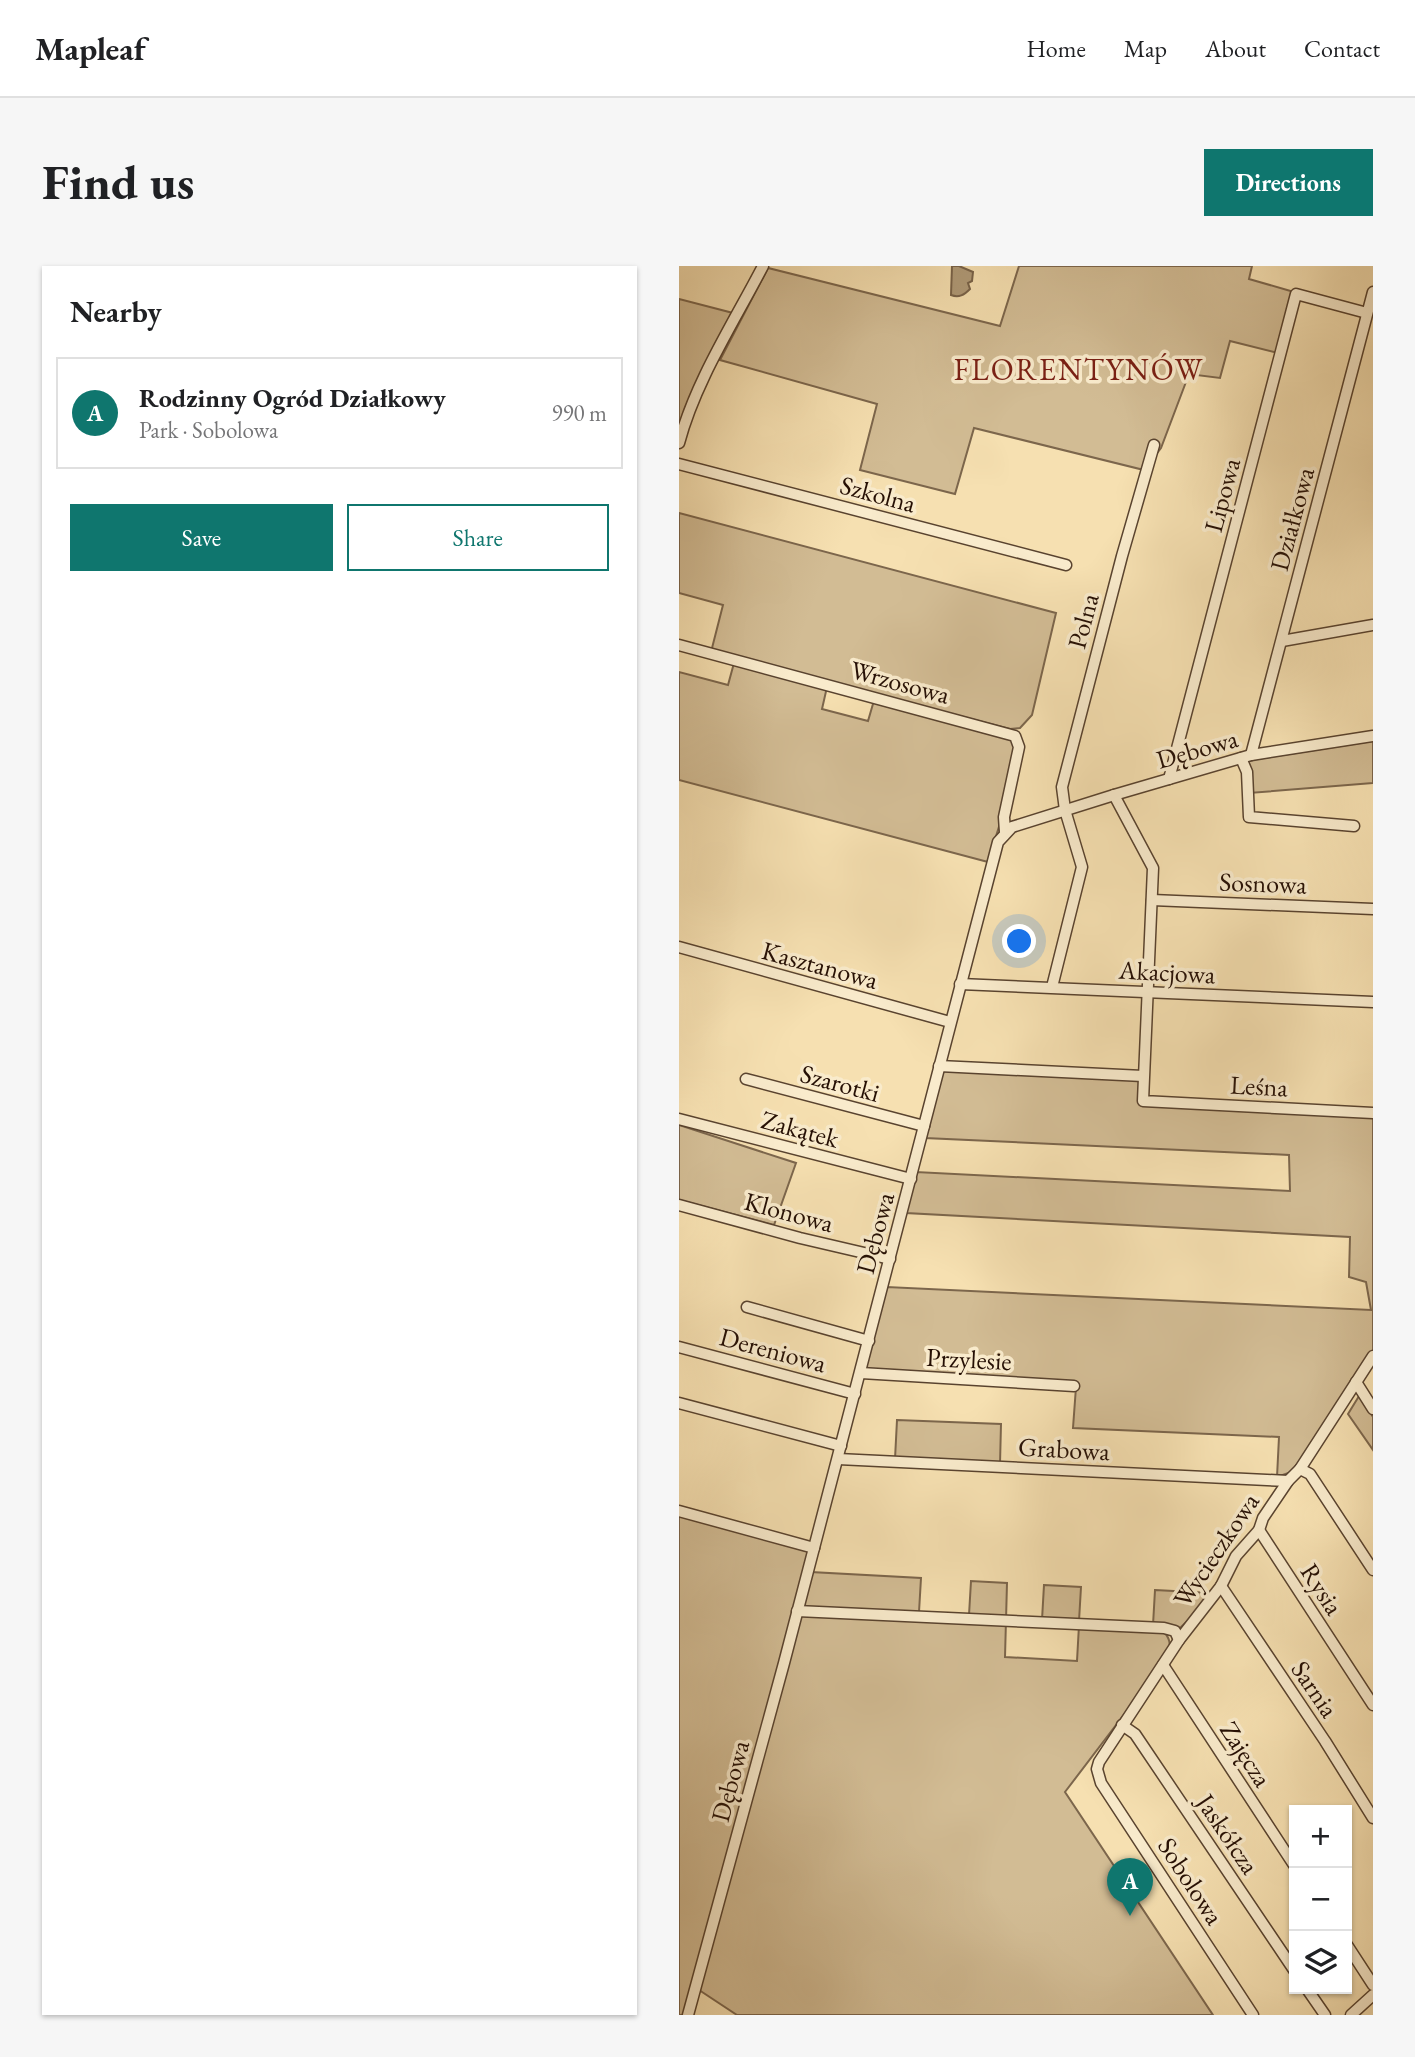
<!DOCTYPE html>
<html lang="en">
<head>
<meta charset="utf-8">
<style>
	:root { --surface:#fff; --page:#f6f6f6; --text:#202124; --muted:#757577; --line:#e0e0e0; --accent:#0f766e }
	body { margin:0; font-family:"EB Garamond",serif; background:var(--page); color:var(--text) }
	.controls { position:absolute; right:21px; bottom:21px; display:grid; overflow:hidden; border-radius:0px; box-shadow:0 2px 5px #0004 }
	.controls button { width:63px; height:63px; display:grid; place-items:center; padding:0; border:0; border-bottom:2px solid var(--line); background:var(--surface); color:var(--text); font:35px sans-serif }
	.you { position:absolute; left:341px; top:676px; width:24px; height:24px; margin:-18px; border:5px solid #fff; border-radius:50%; background:#1a73e8; box-shadow:0 0 0 10px #1a73e833 }
	.badge { display:grid; place-items:center; width:46px; height:46px; border-radius:50%; background:var(--accent); color:#fff; font-size:23px; font-weight:700 }
	.pin { position:absolute; translate:-50% -58px; filter:drop-shadow(0 2px 4px #0008) }
	.pin::after { content:''; position:absolute; top:37px; width:24px; height:21px; background:inherit; clip-path:polygon(0 0,100% 0,50% 100%) }
	.list { margin:0; padding:0; list-style:none }
	h2 { display:flex; justify-content:space-between; align-items:center; height:91px; margin:0; padding:0 28px; font-size:30px }
	h2 small { font-size:23px; font-weight:400; color:var(--muted) }
	.list li { display:grid; grid-template-columns:46px 1fr auto; gap:21px; align-items:center; box-sizing:border-box; height:112px; margin:0 14px 14px; padding:0 14px; border:2px solid var(--line); border-radius:0px }
	.list b { display:block; font-size:26px; white-space:nowrap }
	.list p { margin:0; font-size:23px; white-space:nowrap; color:var(--muted) }
	.list em { font-size:23px; font-style:normal; color:var(--muted) }
	.actions { display:flex; gap:14px; padding:21px 28px }
	.actions a { flex:1; padding:16px 0; border:2px solid var(--accent); border-radius:0px; text-align:center; font-size:24px; color:var(--accent) }
	.actions .main { background:var(--accent); color:#fff }
	.icon { flex:none; width:38px; height:38px; fill:none; stroke:currentColor; stroke-width:2; stroke-linecap:round; stroke-linejoin:round }
	.map { position:relative; flex:none; width:694px; height:1749px; overflow:hidden; border-radius:0px }
	header { display:flex; align-items:center; gap:42px; box-sizing:border-box; height:98px; padding:0 35px; background:var(--surface); border-bottom:2px solid var(--line) }
	header strong { font-size:33px }
	nav { display:flex; gap:38px; margin-inline-start:auto; font-size:24px }
	.intro { display:flex; align-items:center; justify-content:space-between; box-sizing:border-box; height:168px; padding:0 42px }
	h1 { margin:0; font-size:49px }
	.button { padding:18px 32px; border-radius:0px; background:var(--accent); color:#fff; font-size:24px; font-weight:700 }
	main { display:flex; gap:42px; padding:0 42px }
	aside { flex:1; background:var(--surface); border-radius:0px; box-shadow:0 2px 5px #0004 }
	.map>svg:first-child { display:block }
	.green { fill:#d2bc94; stroke:#7c664c; stroke-width:2 }
	.water { fill:#af9976; stroke:#786248; stroke-width:2 }
	.lines { fill:none; stroke-linecap:round; stroke-linejoin:round }
	.minor-casing { stroke:#59432f; stroke-width:13 }
	.minor { stroke:#f9ebcc; stroke-width:10 }
	.labels { text-anchor:middle; stroke-width:7; stroke-linejoin:round; paint-order:stroke }
	.street-label { font-size:26px; fill:#250f04; stroke:#f9ebcc }
	.quarter-label { font-size:30px; letter-spacing:2px; fill:#7a1f14; stroke:#f9ebcc }
</style>
</head>
<body>
<header>
<strong>Mapleaf</strong>
<nav><a>Home</a><a>Map</a><a>About</a><a>Contact</a></nav>
</header>
<div class="intro"><h1>Find us</h1><a class="button">Directions</a></div>
<main>
<aside>
<h2>Nearby<small></small></h2>
<ul class="list">
<li><span class="badge">A</span><div><b>Rodzinny Ogród Działkowy</b><p>Park · Sobolowa</p></div><em>990 m</em></li>
</ul>
<div class="actions"><a class="main">Save</a><a>Share</a></div>
</aside>
<div class="map">
<svg width="694" height="1749" viewBox="0 0 694 1749">
	<rect width="100%" height="100%" fill="#f6e0b1"/>
	<filter id="stains"><feTurbulence type="fractalNoise" baseFrequency=".00286" numOctaves="4"/><feColorMatrix values="0 0 0 0 .2 0 0 0 0 .09 0 0 0 0 .02 0 0 0 .5 -.17"/></filter>
	<radialGradient id="worn" r=".72"><stop offset=".6" stop-color="#630" stop-opacity="0"/><stop offset="1" stop-color="#630" stop-opacity=".3"/></radialGradient>
	<g class="green">
		<polygon points="340,0 573,0 570,13 615,26 599,87 551,75 541,112 510,108 482,182 465,204 295,162 276,228 181,204 198,138 41,94 89,2 321,60"/>
		<polygon points="0,33 54,47 0,165"/>
		<polygon points="0,247 377,347 353,449 341,462 331,463 32,386 44,339 0,327"/>
		<polygon points="55,397 148,421 143,443 189,455 196,431 331,471 338,481 323,551 309,596 0,514 0,406 49,419"/>
		<polygon points="694,475 694,517 570,527 566,495"/>
		<polygon points="266,804 463,812 463,836 694,849 694,1086 615,1205 598,1211 600,1171 394,1162 397,1121 186,1103 208,1021 692,1044 687,1016 670,1011 671,971 227,947 237,906 611,925 610,889 246,872 262,807"/>
		<polygon points="0,859 117,897 95,959 0,934"/>
		<polygon points="680,1130 694,1151 694,1184 669,1148"/>
		<polygon points="218,1154 322,1158 321,1198 216,1193"/>
		<path d="M0,1247l132,35v24l110,6 -2,34 50,3 2,-34 36,2 -2,74 72,4 2,-36 86,8c10,12 2,22 -4,33l-96,126 148,223h-476l-44,-29 -8,29h-6z"/>
		<polygon points="365,1319 402,1321 400,1355 363,1354"/>
		<polygon points="476,1324 531,1327 519,1345 501,1362 474,1359"/>
	</g>
	<path class="water" d="M273,0h7l14,6 -1,9 -4,2 2,6c-6,6 -11,9 -19,6z"/>
	<g class="lines">
		<g class="minor-casing">
			<g id="minor">
				<path d="M0,177c16,-61 55,-121 84,-177"/>
				<polyline points="0,198 387,299"/>
				<polyline points="603,375 694,359"/>
				<polyline points="0,379 336,470 340,481 325,551 326,566"/>
				<polyline points="572,489 694,26"/>
				<polyline points="562,492 568,506 570,551 675,560"/>
				<polyline points="490,513 617,28 688,47"/>
				<polyline points="435,529 474,602 464,835 694,847"/>
				<polyline points="473,634 694,643"/>
				<polyline points="0,681 271,756"/>
				<polyline points="281,718 694,736"/>
				<polyline points="373,721 403,601 386,544 383,521 443,290 475,179"/>
				<polyline points="260,800 464,810"/>
				<polyline points="67,813 245,860"/>
				<polyline points="0,853 232,913"/>
				<polyline points="0,939 121,972 211,993"/>
				<polyline points="68,1041 190,1075"/>
				<polyline points="0,1081 176,1128"/>
				<polyline points="182,1107 395,1120"/>
				<polyline points="677,1116 694,1143"/>
				<polyline points="0,1137 162,1180"/>
				<polyline points="159,1193 609,1215"/>
				<polyline points="621,1203 631,1208 694,1304"/>
				<polyline points="0,1245 135,1282"/>
				<polyline points="580,1264 694,1439"/>
				<polyline points="542,1320 646,1475 694,1552"/>
				<polyline points="118,1345 485,1362 496,1365 500,1374"/>
				<polyline points="484,1399 615,1599"/>
				<polyline points="443,1459 456,1468 615,1704"/>
				<polyline points="668,1679 694,1719"/>
				<polyline points="628,1723 646,1749"/>
				<polyline points="9,1749 105,1397 319,576 333,561 435,529 572,489 694,470"/>
				<polyline points="574,1749 422,1517 418,1503 420,1496 500,1374 542,1320 557,1290 580,1264 584,1252 609,1215 621,1203 694,1090"/>
				<polyline points="672,1749 694,1729"/>
			</g>
		</g>
		<use href="#minor" class="minor"/>
	</g>
	<g class="labels">
		<g class="street-label">
			<text transform="translate(199 228) rotate(15)" y="9">Szkolna</text>
			<text transform="translate(543 229) rotate(-75)" y="9">Lipowa</text>
			<text transform="translate(613 253) rotate(-75)" y="9">Działkowa</text>
			<text transform="translate(404 355) rotate(-75)" y="9">Polna</text>
			<text transform="translate(221 416) rotate(15)" y="9">Wrzosowa</text>
			<text transform="translate(518 483) rotate(-16)" y="9">Dębowa</text>
			<text transform="translate(584 617) rotate(2)" y="9">Sosnowa</text>
			<text transform="translate(141 699) rotate(15)" y="9">Kasztanowa</text>
			<text transform="translate(488 706) rotate(3)" y="9">Akacjowa</text>
			<text transform="translate(161 817) rotate(15)" y="9">Szarotki</text>
			<text transform="translate(580 820) rotate(3)" y="9">Leśna</text>
			<text transform="translate(121 863) rotate(15)" y="9">Zakątek</text>
			<text transform="translate(110 946) rotate(15)" y="9">Klonowa</text>
			<text transform="translate(196 967) rotate(-75)" y="9">Dębowa</text>
			<text transform="translate(94 1084) rotate(15)" y="9">Dereniowa</text>
			<text transform="translate(290 1093) rotate(3)" y="9">Przylesie</text>
			<text transform="translate(385 1183) rotate(3)" y="9">Grabowa</text>
			<text transform="translate(537 1284) rotate(-56)" y="9">Wycieczkowa</text>
			<text transform="translate(643 1323) rotate(57)" y="9">Rysia</text>
			<text transform="translate(636 1423) rotate(56)" y="9">Sarnia</text>
			<text transform="translate(567 1488) rotate(57)" y="9">Zajęcza</text>
			<text transform="translate(51 1515) rotate(-75)" y="9">Dębowa</text>
			<text transform="translate(549 1568) rotate(56)" y="9">Jaskółcza</text>
			<text transform="translate(512 1615) rotate(57)" y="9">Sobolowa</text>
		</g>
		<g class="quarter-label">
			<text x="400" y="114">FLORENTYNÓW</text>
		</g>
	</g>
	<rect width="100%" height="100%" filter="url(#stains)"/>
	<rect width="100%" height="100%" fill="url(#worn)"/>
</svg>
<div class="controls">
<button>+</button>
<button>−</button>
<button><svg class="icon" aria-label="layers" viewBox="0 0 24 24"><path d="M12 4l9 5-9 5-9-5zM3 14l9 5 9-5"/></svg></button>
</div>
<div class="you"></div>
<div class="pin badge" style="left:451px;top:1650px">A</div>
</div>
</main>
</body>
</html>
